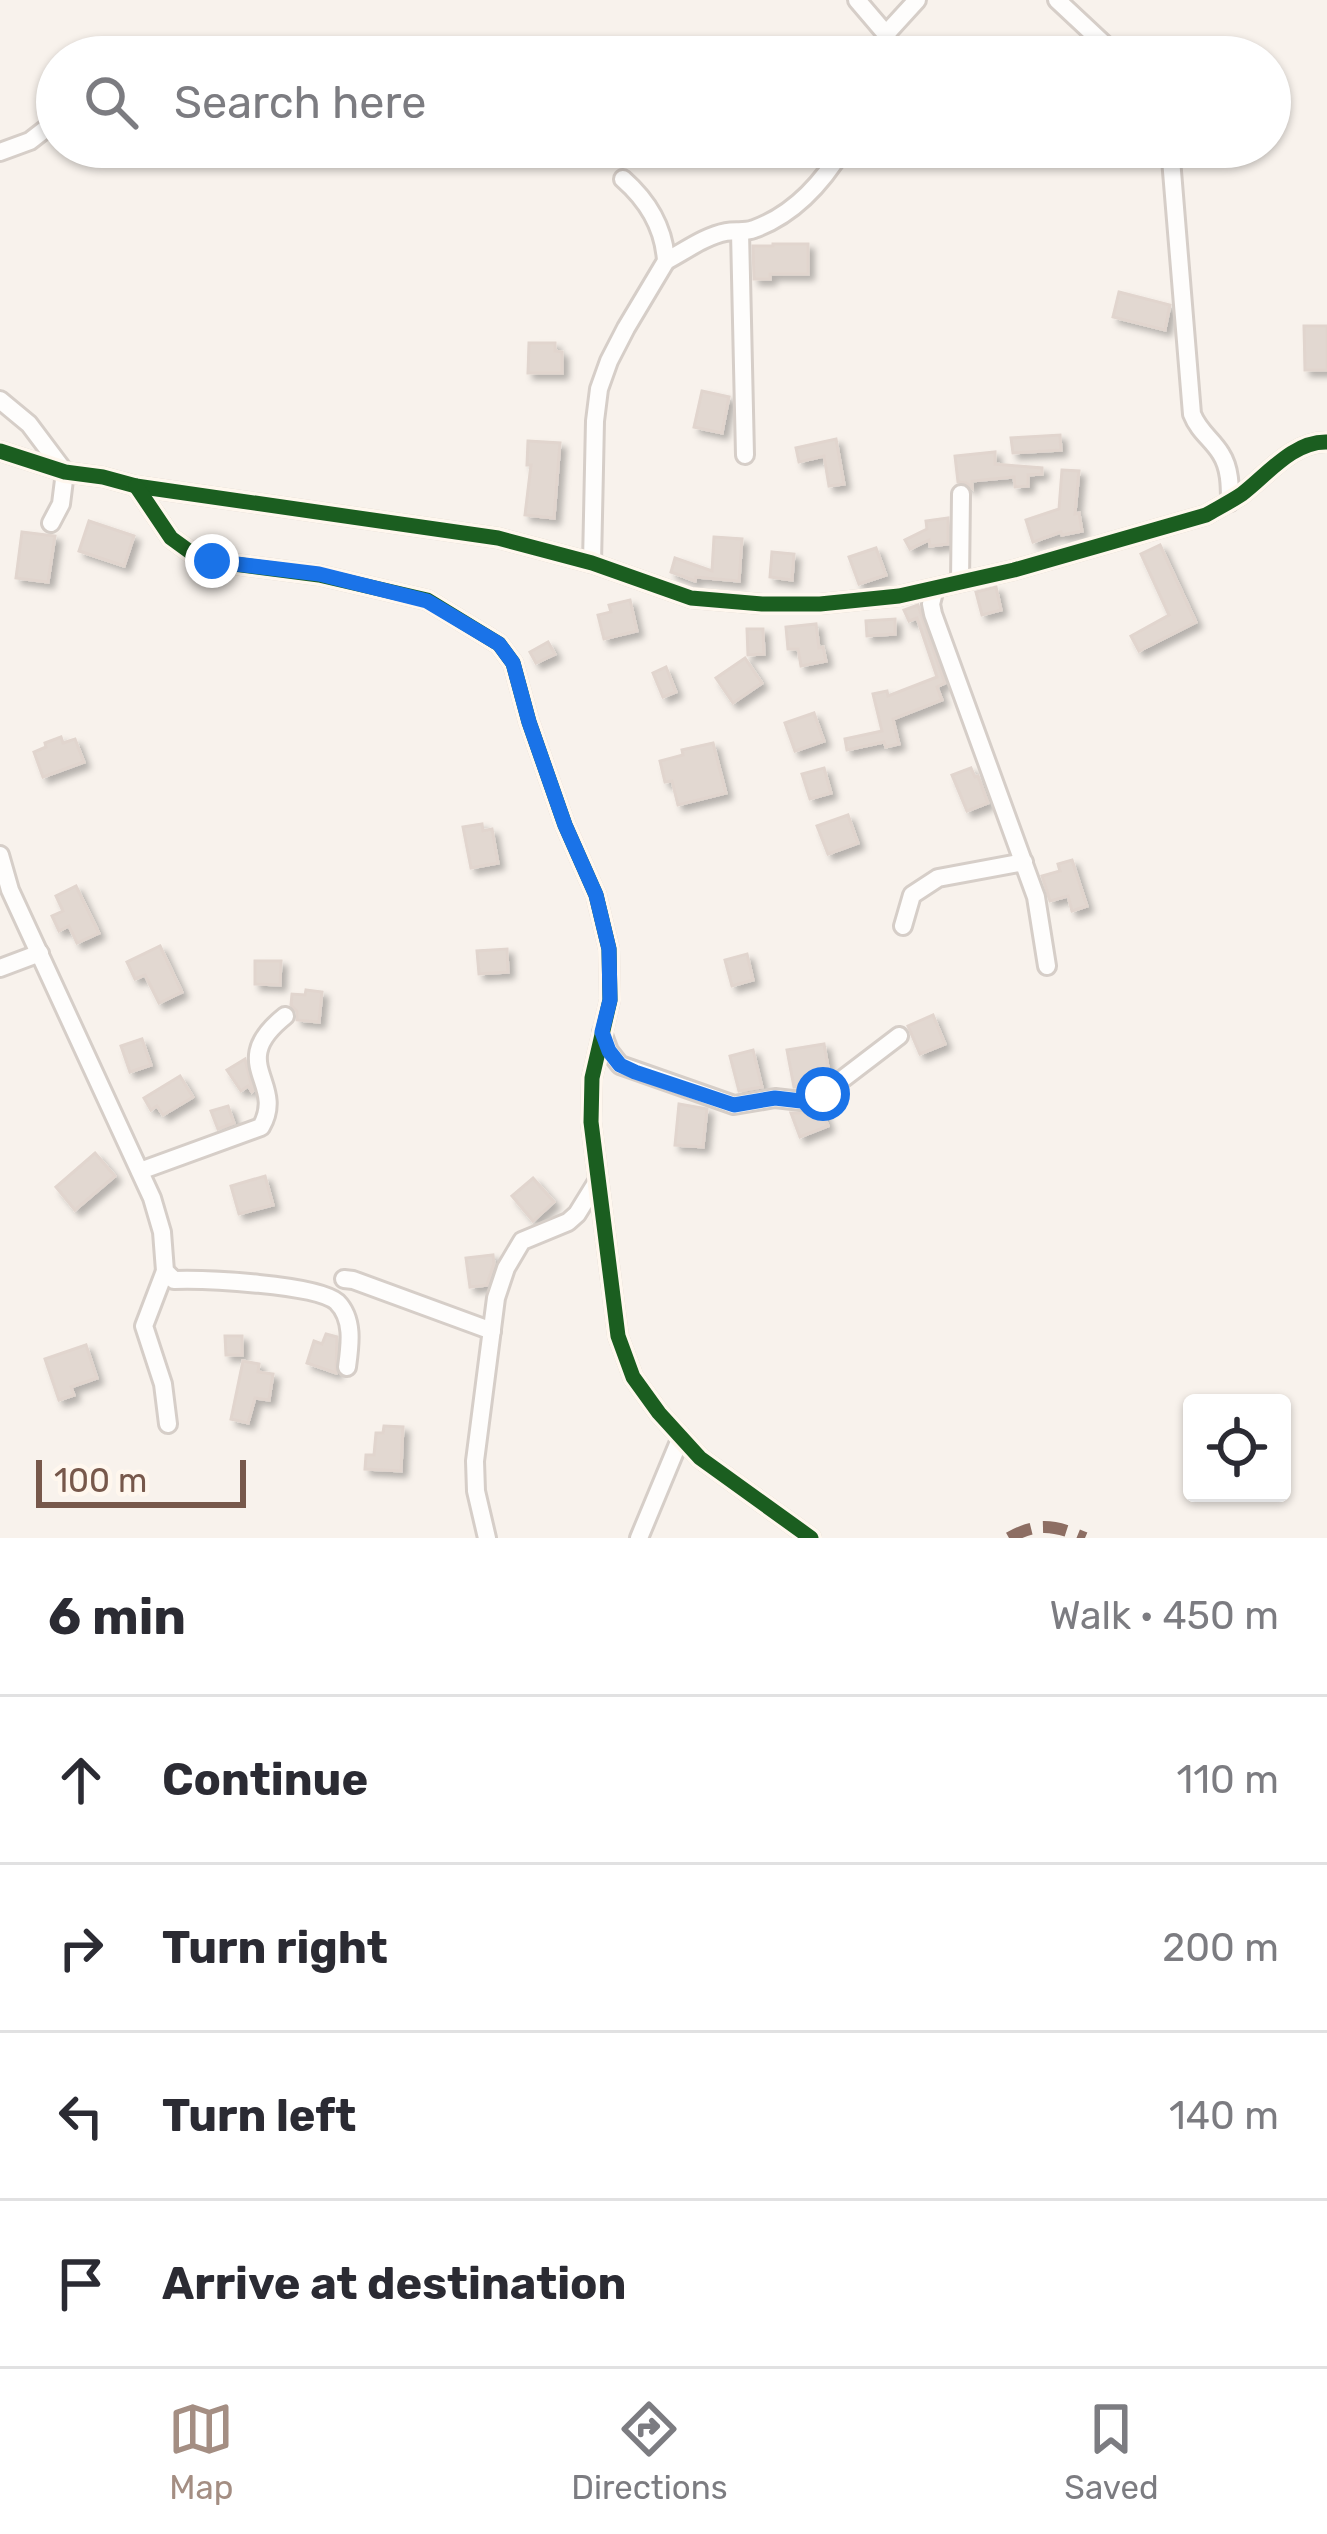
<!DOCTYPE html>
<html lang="en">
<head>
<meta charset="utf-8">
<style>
	:root { --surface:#fff; --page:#f2f2f3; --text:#2b2b33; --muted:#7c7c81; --line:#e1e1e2; --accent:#a48e83 }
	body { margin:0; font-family:Rubik,sans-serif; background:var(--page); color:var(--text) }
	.controls { position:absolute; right:36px; bottom:36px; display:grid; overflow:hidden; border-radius:12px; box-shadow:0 3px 9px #0004 }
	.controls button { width:108px; height:108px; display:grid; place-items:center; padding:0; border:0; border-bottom:3px solid var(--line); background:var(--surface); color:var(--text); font:60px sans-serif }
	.scale { position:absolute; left:36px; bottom:30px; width:210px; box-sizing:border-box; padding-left:12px; border:6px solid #77584b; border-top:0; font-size:33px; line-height:42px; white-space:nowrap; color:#77584b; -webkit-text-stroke:9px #fff7ee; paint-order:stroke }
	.stop { position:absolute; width:36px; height:36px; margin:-27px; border:9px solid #1a73e8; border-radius:50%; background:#fff }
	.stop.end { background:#1a73e8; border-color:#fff; box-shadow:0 3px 12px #0008 }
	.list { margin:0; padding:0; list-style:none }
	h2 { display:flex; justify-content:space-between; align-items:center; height:156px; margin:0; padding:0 48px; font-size:51px }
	h2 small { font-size:39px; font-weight:400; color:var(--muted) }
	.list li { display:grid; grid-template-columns:78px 1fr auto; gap:36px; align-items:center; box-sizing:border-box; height:168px; padding:0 48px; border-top:3px solid var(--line) }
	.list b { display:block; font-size:45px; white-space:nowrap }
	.list em { font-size:39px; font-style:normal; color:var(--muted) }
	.icon { flex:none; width:66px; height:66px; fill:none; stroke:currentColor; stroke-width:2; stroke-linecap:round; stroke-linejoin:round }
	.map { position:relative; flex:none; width:1327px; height:1538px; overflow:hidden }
	.search { position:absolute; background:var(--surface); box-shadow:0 3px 9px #0004; left:36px; right:36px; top:36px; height:132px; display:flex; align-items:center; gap:30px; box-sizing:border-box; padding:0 42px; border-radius:66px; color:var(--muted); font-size:45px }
	.sheet { height:828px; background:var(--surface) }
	nav { display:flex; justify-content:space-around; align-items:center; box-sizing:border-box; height:168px; border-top:3px solid var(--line); background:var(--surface); font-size:33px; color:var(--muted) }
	nav a { display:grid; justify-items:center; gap:6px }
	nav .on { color:var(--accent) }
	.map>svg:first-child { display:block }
	.building { fill:#e2d8d1; stroke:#e1d5ce; stroke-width:3; filter:url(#shadow) }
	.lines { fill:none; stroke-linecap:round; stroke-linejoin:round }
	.street-casing { stroke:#d6cec8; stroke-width:22 }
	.street { stroke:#fefdfc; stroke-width:16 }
	.quiet { stroke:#8d6e63; stroke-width:12; stroke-dasharray:24 12; stroke-linecap:butt }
	.cycleway-casing { stroke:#fff7ee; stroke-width:22 }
	.cycleway { stroke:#1b5e20; stroke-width:15 }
	.route { stroke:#1a73e8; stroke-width:15 }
</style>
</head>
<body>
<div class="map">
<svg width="1327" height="1538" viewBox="0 0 1327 1538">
	<defs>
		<filter id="shadow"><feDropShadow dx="5.5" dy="5.5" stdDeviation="3" flood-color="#0004"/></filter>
	</defs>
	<rect width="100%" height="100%" fill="#f8f2ec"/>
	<g class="building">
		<polygon points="773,244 808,244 808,274 770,274 770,279 754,279 753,246 773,246"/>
		<polygon points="1119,292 1170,305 1165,330 1113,317"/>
		<polygon points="1304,326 1327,326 1327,370 1305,370"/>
		<polygon points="529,343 555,343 555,351 562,352 562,373 528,373"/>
		<polygon points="702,391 729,397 722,433 694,427"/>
		<polygon points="1060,435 1061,450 1013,453 1011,438"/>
		<polygon points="836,439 844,484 829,486 824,456 799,462 796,448"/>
		<polygon points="528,441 560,443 554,518 525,515 531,465 527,465"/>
		<polygon points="995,452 995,464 1042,468 1042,474 1028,475 1028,486 1015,487 1014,477 972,481 972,488 966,483 958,482 955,456"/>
		<polygon points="1062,470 1079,471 1075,514 1079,513 1082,531 1062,535 1061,532 1033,542 1026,520 1059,509"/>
		<polygon points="948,518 948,544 930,546 929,540 910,549 905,540 927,529 926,521"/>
		<polygon points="89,521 134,536 124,566 79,551"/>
		<polygon points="22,532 55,536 48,582 16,578"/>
		<polygon points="714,537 742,539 739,581 696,577 695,581 671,572 675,558 712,571"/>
		<polygon points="1160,545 1196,622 1139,651 1131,636 1169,615 1141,554"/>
		<polygon points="876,548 886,575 859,584 849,557"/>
		<polygon points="772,552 794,554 792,580 770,577"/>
		<polygon points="996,587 1001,610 982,615 976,592"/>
		<polygon points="630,600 637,631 604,639 598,615 611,612 609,605"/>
		<polygon points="918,605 945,683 937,687 942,700 893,719 899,744 886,747 884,742 847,750 845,739 882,731 873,694 887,691 888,696 937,677 917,618 909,621 904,610"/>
		<polygon points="895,619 895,634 867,636 866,621"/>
		<polygon points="816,624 819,648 823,647 826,661 801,666 798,649 788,649 786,627"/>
		<polygon points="747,629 763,629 764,654 748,655"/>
		<polygon points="548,642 555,654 536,663 530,652"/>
		<polygon points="745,658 762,683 733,703 716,678"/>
		<polygon points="666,667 676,692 663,697 653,673"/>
		<polygon points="814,713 824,741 795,751 785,723"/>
		<polygon points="61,737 63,743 75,739 84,762 43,777 34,752 46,747 45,743"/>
		<polygon points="713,743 726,793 678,805 672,781 665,782 660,761 683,755 682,750"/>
		<polygon points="824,768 831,793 810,799 802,774"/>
		<polygon points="971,768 975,777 978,776 988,803 967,811 952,775"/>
		<polygon points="848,815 858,843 828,854 817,826"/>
		<polygon points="482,824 483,831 492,829 498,863 471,868 463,827"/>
		<polygon points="1072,860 1087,906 1072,911 1068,896 1050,901 1042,876 1060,871 1058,864"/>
		<polygon points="76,886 99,933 77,943 69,926 59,931 52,916 63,911 56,896"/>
		<polygon points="160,946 182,992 159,1003 145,975 135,979 127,962"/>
		<polygon points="507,949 508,972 479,974 477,951"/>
		<polygon points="747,954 753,980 732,986 725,960"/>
		<polygon points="255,961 281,961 280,985 255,984"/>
		<polygon points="306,990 322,992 319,1022 297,1020 297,1012 291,1005 292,994 305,995"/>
		<polygon points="933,1015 945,1044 920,1054 908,1026"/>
		<polygon points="142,1039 151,1065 130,1072 121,1046"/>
		<polygon points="824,1044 829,1073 817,1083 794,1087 787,1050"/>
		<polygon points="753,1050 762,1087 739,1091 730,1056"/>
		<polygon points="245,1059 253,1091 252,1092 248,1086 241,1091 227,1070"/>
		<polygon points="180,1076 193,1097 163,1115 157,1106 151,1110 144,1098"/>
		<polygon points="679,1104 707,1109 703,1147 675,1145"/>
		<polygon points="228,1106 234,1123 218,1129 211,1111"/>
		<polygon points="821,1108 828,1126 800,1137 791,1113 804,1113"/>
		<polygon points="95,1153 115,1176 75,1210 56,1187"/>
		<polygon points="265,1176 273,1205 239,1214 231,1186"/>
		<polygon points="533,1178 554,1202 533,1221 512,1196"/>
		<polygon points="493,1255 494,1264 487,1285 470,1287 466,1258"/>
		<polygon points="326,1334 337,1337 336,1373 307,1363 314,1341 322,1344"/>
		<polygon points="225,1336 242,1336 242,1355 226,1355"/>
		<polygon points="86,1345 97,1378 71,1387 74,1395 59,1400 45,1359"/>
		<polygon points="243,1361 259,1364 258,1372 273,1374 269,1400 255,1398 248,1423 231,1419"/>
		<polygon points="384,1426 403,1427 401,1471 365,1469 366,1455 374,1455 376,1433 383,1433"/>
	</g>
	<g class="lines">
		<g class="street-casing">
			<g id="street">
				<polyline points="857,0 886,34 895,57"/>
				<polyline points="1057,0 1118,57"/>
				<polyline points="886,34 917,0"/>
				<path d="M1170,147l22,267c7,18 20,25 29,40 9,14 9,32 9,48"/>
				<polyline points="0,152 30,141 57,120"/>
				<polyline points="740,232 745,455"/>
				<path d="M666,261c19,-10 39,-25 60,-29 10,-2 18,1 28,-3 39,-14 69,-47 90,-82"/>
				<polyline points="0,400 29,424 65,472 61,504 51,523"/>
				<path d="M0,451l65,21 38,5 33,9 362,52 94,25 99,35 71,6h58l79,-8 115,-26 192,-55c12,-7 24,-13 36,-21 25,-19 51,-53 85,-52"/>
				<polyline points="136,486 171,538 193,554 211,561 319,575 427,600 499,644 513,663 529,722 565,825 596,895 609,949 610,1000 592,1078 591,1122 618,1336 633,1377 659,1413 700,1458 811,1538"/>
				<path d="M592,563l3,-142 4,-32 10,-28 17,-33 40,-67c-2,-34 -18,-60 -43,-82"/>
				<polyline points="960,582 961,494"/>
				<polyline points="935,588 931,604 933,614 1036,897 1047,966"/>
				<path d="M0,855l10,35 142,308 10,34 3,39 9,9c30,-1 142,4 163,22 17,17 13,43 10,65"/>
				<polyline points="903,926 912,895 938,878 1024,862"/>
				<polyline points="0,968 40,953"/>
				<polyline points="602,1032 609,1051 620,1065 734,1105 775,1098 801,1101 823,1094 899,1036"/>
				<path d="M140,1171l121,-44c26,-45 -36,-63 24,-111"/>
				<polyline points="165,1271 144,1326 163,1384 168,1424"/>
				<polyline points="344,1279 353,1280 492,1331"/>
				<polyline points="487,1538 476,1491 475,1461 496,1298 506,1268 522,1241 568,1222 577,1214 598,1180"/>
				<polyline points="639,1538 681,1437"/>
			</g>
		</g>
		<use href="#street" class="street"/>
		<path class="quiet" d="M1009,1538c28,-16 46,-13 76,0"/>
		<g class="cycleway-casing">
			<g id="cycleway">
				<path d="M0,451l65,21 38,5 33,9 362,52 94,25 99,35 71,6h58l79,-8 115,-26 192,-55c12,-7 24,-13 36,-21 25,-19 51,-53 85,-52"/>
				<polyline points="136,486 171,538 193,554 211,561 319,575 427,600 499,644 513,663 529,722 565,825 596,895 609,949 610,1000 592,1078 591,1122 618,1336 633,1377 659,1413 700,1458 811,1538"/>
			</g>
		</g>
		<use href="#cycleway" class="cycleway"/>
	</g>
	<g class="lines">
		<polyline class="route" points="212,561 319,574 427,601 499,644 513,663 529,722 565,825 596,895 609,949 610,1000 602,1032 609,1051 620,1065 635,1072 734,1105 775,1098 801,1101 823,1094"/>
	</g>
</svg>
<div class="controls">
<button><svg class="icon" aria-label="locate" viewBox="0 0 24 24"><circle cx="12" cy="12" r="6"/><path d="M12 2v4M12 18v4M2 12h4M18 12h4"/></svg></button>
</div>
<div class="scale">100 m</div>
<div class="stop" style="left:823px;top:1094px"></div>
<div class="stop end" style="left:212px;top:561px"></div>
<div class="search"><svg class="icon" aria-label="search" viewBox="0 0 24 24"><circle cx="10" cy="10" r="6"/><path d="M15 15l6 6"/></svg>Search here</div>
</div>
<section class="sheet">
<h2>6 min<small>Walk · 450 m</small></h2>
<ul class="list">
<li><svg class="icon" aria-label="ahead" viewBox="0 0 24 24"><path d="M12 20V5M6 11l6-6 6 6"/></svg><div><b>Continue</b></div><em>110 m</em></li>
<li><svg class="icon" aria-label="right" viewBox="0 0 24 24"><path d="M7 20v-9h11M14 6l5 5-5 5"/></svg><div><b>Turn right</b></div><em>200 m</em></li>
<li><svg class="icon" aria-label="left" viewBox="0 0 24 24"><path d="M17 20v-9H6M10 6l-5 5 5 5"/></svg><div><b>Turn left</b></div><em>140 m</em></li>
<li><svg class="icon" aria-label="arrive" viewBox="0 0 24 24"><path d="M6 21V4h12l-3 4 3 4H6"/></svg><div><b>Arrive at destination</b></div></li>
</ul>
</section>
<nav>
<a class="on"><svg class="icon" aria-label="map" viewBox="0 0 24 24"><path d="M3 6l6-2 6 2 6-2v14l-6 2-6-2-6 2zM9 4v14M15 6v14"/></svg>Map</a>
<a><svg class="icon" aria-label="directions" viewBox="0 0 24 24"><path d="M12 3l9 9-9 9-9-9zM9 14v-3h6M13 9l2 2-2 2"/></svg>Directions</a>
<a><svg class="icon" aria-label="saved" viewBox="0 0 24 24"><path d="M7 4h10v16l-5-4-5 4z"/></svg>Saved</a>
</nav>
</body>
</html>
